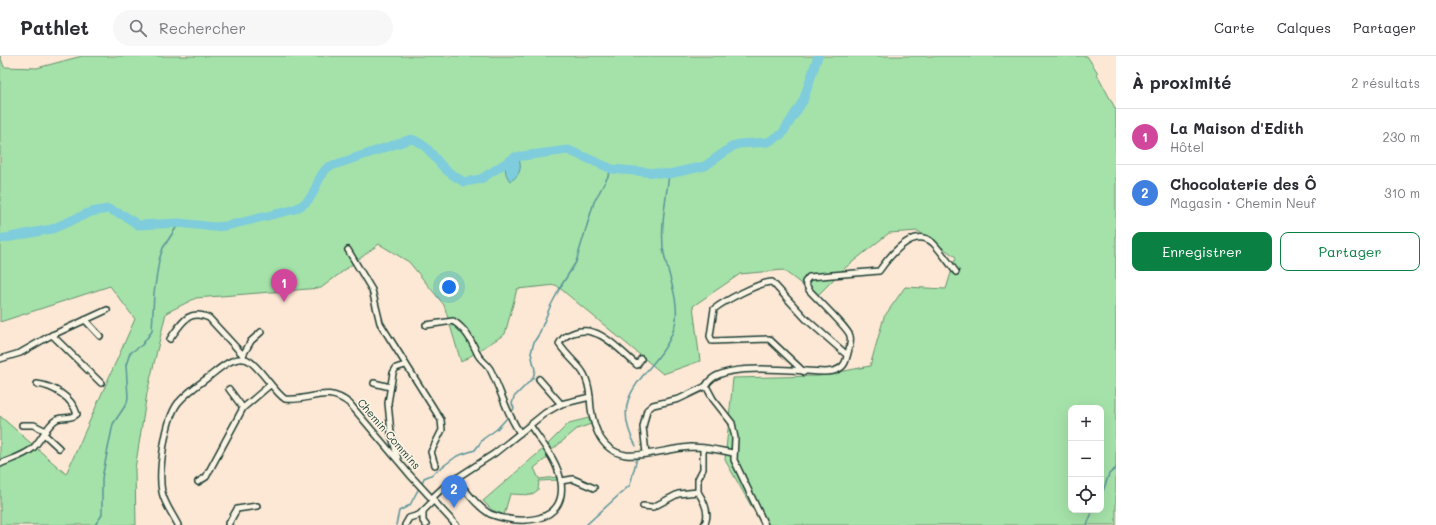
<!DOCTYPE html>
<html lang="fr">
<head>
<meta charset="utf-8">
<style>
	:root { --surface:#fff; --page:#f7f7f7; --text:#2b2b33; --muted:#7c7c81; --line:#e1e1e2; --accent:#0b8043 }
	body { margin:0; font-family:Mali,sans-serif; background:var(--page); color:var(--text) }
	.controls { position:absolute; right:12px; bottom:12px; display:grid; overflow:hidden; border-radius:8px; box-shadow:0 4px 16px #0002 }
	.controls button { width:36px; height:36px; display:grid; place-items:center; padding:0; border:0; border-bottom:1px solid var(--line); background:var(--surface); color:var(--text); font:20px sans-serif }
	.you { position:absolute; left:449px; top:231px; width:14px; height:14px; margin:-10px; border:3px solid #fff; border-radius:50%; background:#1a73e8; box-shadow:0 0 0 6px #1a73e833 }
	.badge { display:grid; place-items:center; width:26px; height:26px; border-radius:50%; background:var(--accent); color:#fff; font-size:13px; font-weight:700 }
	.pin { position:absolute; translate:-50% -33px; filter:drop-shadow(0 1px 2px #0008) }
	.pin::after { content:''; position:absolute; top:21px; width:14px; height:12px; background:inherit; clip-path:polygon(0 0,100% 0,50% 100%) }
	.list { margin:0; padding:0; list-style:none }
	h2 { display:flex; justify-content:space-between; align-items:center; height:52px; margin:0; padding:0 16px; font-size:17px }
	h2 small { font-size:13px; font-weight:400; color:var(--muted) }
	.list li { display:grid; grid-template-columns:26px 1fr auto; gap:12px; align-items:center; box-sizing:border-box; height:56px; padding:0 16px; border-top:1px solid var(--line) }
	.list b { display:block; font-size:15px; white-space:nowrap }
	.list p { margin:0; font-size:13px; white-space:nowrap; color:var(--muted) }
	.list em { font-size:13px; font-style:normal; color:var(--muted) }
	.actions { display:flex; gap:8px; padding:12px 16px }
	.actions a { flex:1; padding:9px 0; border:1px solid var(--accent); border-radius:8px; text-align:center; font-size:14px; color:var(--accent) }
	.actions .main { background:var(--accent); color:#fff }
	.icon { flex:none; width:22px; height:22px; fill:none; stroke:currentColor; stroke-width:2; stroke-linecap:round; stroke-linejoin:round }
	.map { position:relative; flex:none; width:1116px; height:469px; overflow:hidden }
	header { display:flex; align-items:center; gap:24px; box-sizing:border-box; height:56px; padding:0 20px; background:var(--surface); border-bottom:1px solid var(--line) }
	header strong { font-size:19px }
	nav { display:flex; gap:22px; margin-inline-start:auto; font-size:14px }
	.search { width:280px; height:36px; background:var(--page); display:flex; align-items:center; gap:10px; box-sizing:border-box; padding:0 14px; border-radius:22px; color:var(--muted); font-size:15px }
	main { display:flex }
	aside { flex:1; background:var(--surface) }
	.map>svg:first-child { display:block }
	.green { fill:#a5e2a9; stroke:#62906e; fill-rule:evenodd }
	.water { fill:#7eccdc; stroke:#589399 }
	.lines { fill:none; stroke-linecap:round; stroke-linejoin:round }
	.stream { stroke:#589399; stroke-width:1.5 }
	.river { stroke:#7eccdc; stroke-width:9 }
	.minor-casing { stroke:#1f3d34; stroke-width:8 }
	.minor { stroke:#fcf5e5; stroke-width:5 }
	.labels { text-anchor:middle; stroke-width:3; stroke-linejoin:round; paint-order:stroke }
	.street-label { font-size:11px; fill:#1f3d34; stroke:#fcf5e5 }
</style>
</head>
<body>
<header>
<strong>Pathlet</strong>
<div class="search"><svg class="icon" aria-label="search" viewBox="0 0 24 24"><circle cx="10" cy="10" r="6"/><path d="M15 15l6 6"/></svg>Rechercher</div>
<nav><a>Carte</a><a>Calques</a><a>Partager</a></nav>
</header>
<main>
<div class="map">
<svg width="1116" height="469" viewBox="0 0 1116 469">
	<rect width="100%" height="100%" fill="#fde8d5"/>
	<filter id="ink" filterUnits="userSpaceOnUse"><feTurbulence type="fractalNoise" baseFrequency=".025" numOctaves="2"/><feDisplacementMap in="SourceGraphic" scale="8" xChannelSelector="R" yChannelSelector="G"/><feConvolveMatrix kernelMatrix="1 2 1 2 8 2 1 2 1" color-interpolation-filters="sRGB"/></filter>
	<g filter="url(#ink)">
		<g class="green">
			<path d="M0,0l4,11 33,1 45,-12h1005l11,17 -1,1 19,36v415h-354l-37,-65 8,-82 86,-2 51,-10 14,-49 21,-30 41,2 10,-32 -38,-26 -29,2 -44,35 -28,28 -34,-26 -43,4 -47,32 7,55 -37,13 -107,-89 -39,4 -12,45 -44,28 -17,-57 -35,-43 -30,-18 -58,44 -125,10 -30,15 -19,80 -12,76 1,56h-136v-109l66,58 69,-155 -25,-33 -110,36zM1071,352h30v102h-30z"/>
			<polygon points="589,362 591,368 577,373 552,394 548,388 569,367"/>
			<polygon points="543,393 548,401 534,412 539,423 557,421 558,424 539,425 538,434 531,439 510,438 504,459 492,454 483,445"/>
		</g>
		<path class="water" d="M515,98c9,9 6,22 -5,27 -8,-10 -5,-21 5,-27z"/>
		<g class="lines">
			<g class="stream">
				<polyline points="511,358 514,352 512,348 514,341 533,322 535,314 531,297 534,286 539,278 550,251 561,230 576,206 594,146 612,113"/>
				<path d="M636,390c-33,-59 26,-72 39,-121 6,-25 -9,-53 -12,-78 -2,-24 3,-48 6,-73"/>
				<polyline points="421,429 424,422 431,419 457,400 475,394 483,383 497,373 508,361"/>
				<polyline points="1101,441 1109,418 1116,412"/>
				<polyline points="95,469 102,459 102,422 113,368 127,347 128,341 126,309 130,297 142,289 152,275 154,237 159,204 163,192 179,167"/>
				<polyline points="396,469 399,455 410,449 419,432"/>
				<polyline points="586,469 630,429 637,402"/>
				<polyline points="1087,469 1093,454"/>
			</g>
			<path class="river" d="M0,183l52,-10 39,-17 17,-3 17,7 13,9 41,-2 35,4 12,-1 66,-16c28,-10 20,-29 36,-43l83,-28c16,4 23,20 35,31 5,4 11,8 18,12l17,-3 34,-22 53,-7 44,19 57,5 36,-8 28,-20 6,-2 29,-2 14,-8 21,-33 15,-45"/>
			<g class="minor-casing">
				<g id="minor">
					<polyline points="348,194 372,234 380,267 441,364 442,374 431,396 435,409"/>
					<polyline points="85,264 100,280"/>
					<path d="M426,269l27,-4c13,8 19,21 25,34 3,5 9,9 12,14 11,21 16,44 30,64"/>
					<polyline points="52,279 101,327"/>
					<path d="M170,283c11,-15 18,-31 39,-21l34,37 1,4"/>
					<polyline points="243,299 251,285 261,276"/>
					<polyline points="0,303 20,297 48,281 107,254"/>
					<path d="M804,316l-35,-33 -57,2 -2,-5 4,-27c10,-8 46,-27 58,-27l34,37 41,36"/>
					<polyline points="539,323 561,348"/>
					<polyline points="374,327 390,331"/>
					<path d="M706,330c11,-27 93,-14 118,-14 10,0 19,-2 22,-12 2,-8 6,-17 4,-24 -1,-7 -34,-38 -41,-46l-4,-8 4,-5 70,-6c10,-14 34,-46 54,-28 8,8 16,20 23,29"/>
					<polyline points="706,330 713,343 732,367 735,382 734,404 765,469"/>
					<polyline points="229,333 243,352"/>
					<path d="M590,341c-3,-31 -15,-30 -31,-53 2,-5 8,-9 14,-11 25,-10 46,17 64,32l4,-6"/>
					<polyline points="22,369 34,369 46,375"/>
					<polyline points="44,378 59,392"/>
					<path d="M703,392v21l-5,10v13c6,9 13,22 6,33"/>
					<polyline points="646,397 643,371 647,354 653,349 679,343 706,330"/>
					<polyline points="398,403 391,377 388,347 393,317 396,312 405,309"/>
					<path d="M0,408c11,-5 24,-8 33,-16 9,-9 13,-22 24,-29 7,-3 14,1 20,-5 -5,-17 -24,-28 -40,-30"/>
					<path d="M456,423c10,11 20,27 34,35 28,11 77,11 71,-32 -3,-21 -20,-40 -31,-57"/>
					<polyline points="561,425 573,423 594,432"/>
					<polyline points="198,426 206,421 243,352 270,329"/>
					<path d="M432,442l14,-13 49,-32 50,-40 16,-9 29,-7c1,23 8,54 36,58 21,2 44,-7 65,-8 14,0 28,3 42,6"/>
					<polyline points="643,450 653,451 678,438 698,436"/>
					<polyline points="423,455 423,465 426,469"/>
					<path d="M178,469c-5,-10 -14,-22 -16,-33 -4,-20 3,-72 16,-89 9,-11 21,-19 32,-27 10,-8 22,-19 35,-17 11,2 28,32 40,40 26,3 41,-15 65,5l60,71 46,50"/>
					<polyline points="228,469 237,453 257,450"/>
					<polyline points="405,469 409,462 419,459 434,444"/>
				</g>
			</g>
			<use href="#minor" class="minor"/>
		</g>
	</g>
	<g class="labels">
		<g class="street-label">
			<text transform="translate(389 378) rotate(49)" y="4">Chemin Commins</text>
		</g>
	</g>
</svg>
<div class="controls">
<button>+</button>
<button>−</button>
<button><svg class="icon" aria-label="locate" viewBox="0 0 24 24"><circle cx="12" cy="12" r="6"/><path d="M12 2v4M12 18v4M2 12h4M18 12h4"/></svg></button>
</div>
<div class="you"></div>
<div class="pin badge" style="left:284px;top:246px;background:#d1479c">1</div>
<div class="pin badge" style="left:454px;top:452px;background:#3f7fe0">2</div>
</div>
<aside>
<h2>À proximité<small>2 résultats</small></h2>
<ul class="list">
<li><span class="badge" style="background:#d1479c">1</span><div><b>La Maison d'Edith</b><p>Hôtel</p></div><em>230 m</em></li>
<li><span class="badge" style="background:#3f7fe0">2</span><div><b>Chocolaterie des Ô</b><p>Magasin · Chemin Neuf</p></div><em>310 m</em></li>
</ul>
<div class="actions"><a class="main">Enregistrer</a><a>Partager</a></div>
</aside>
</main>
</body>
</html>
